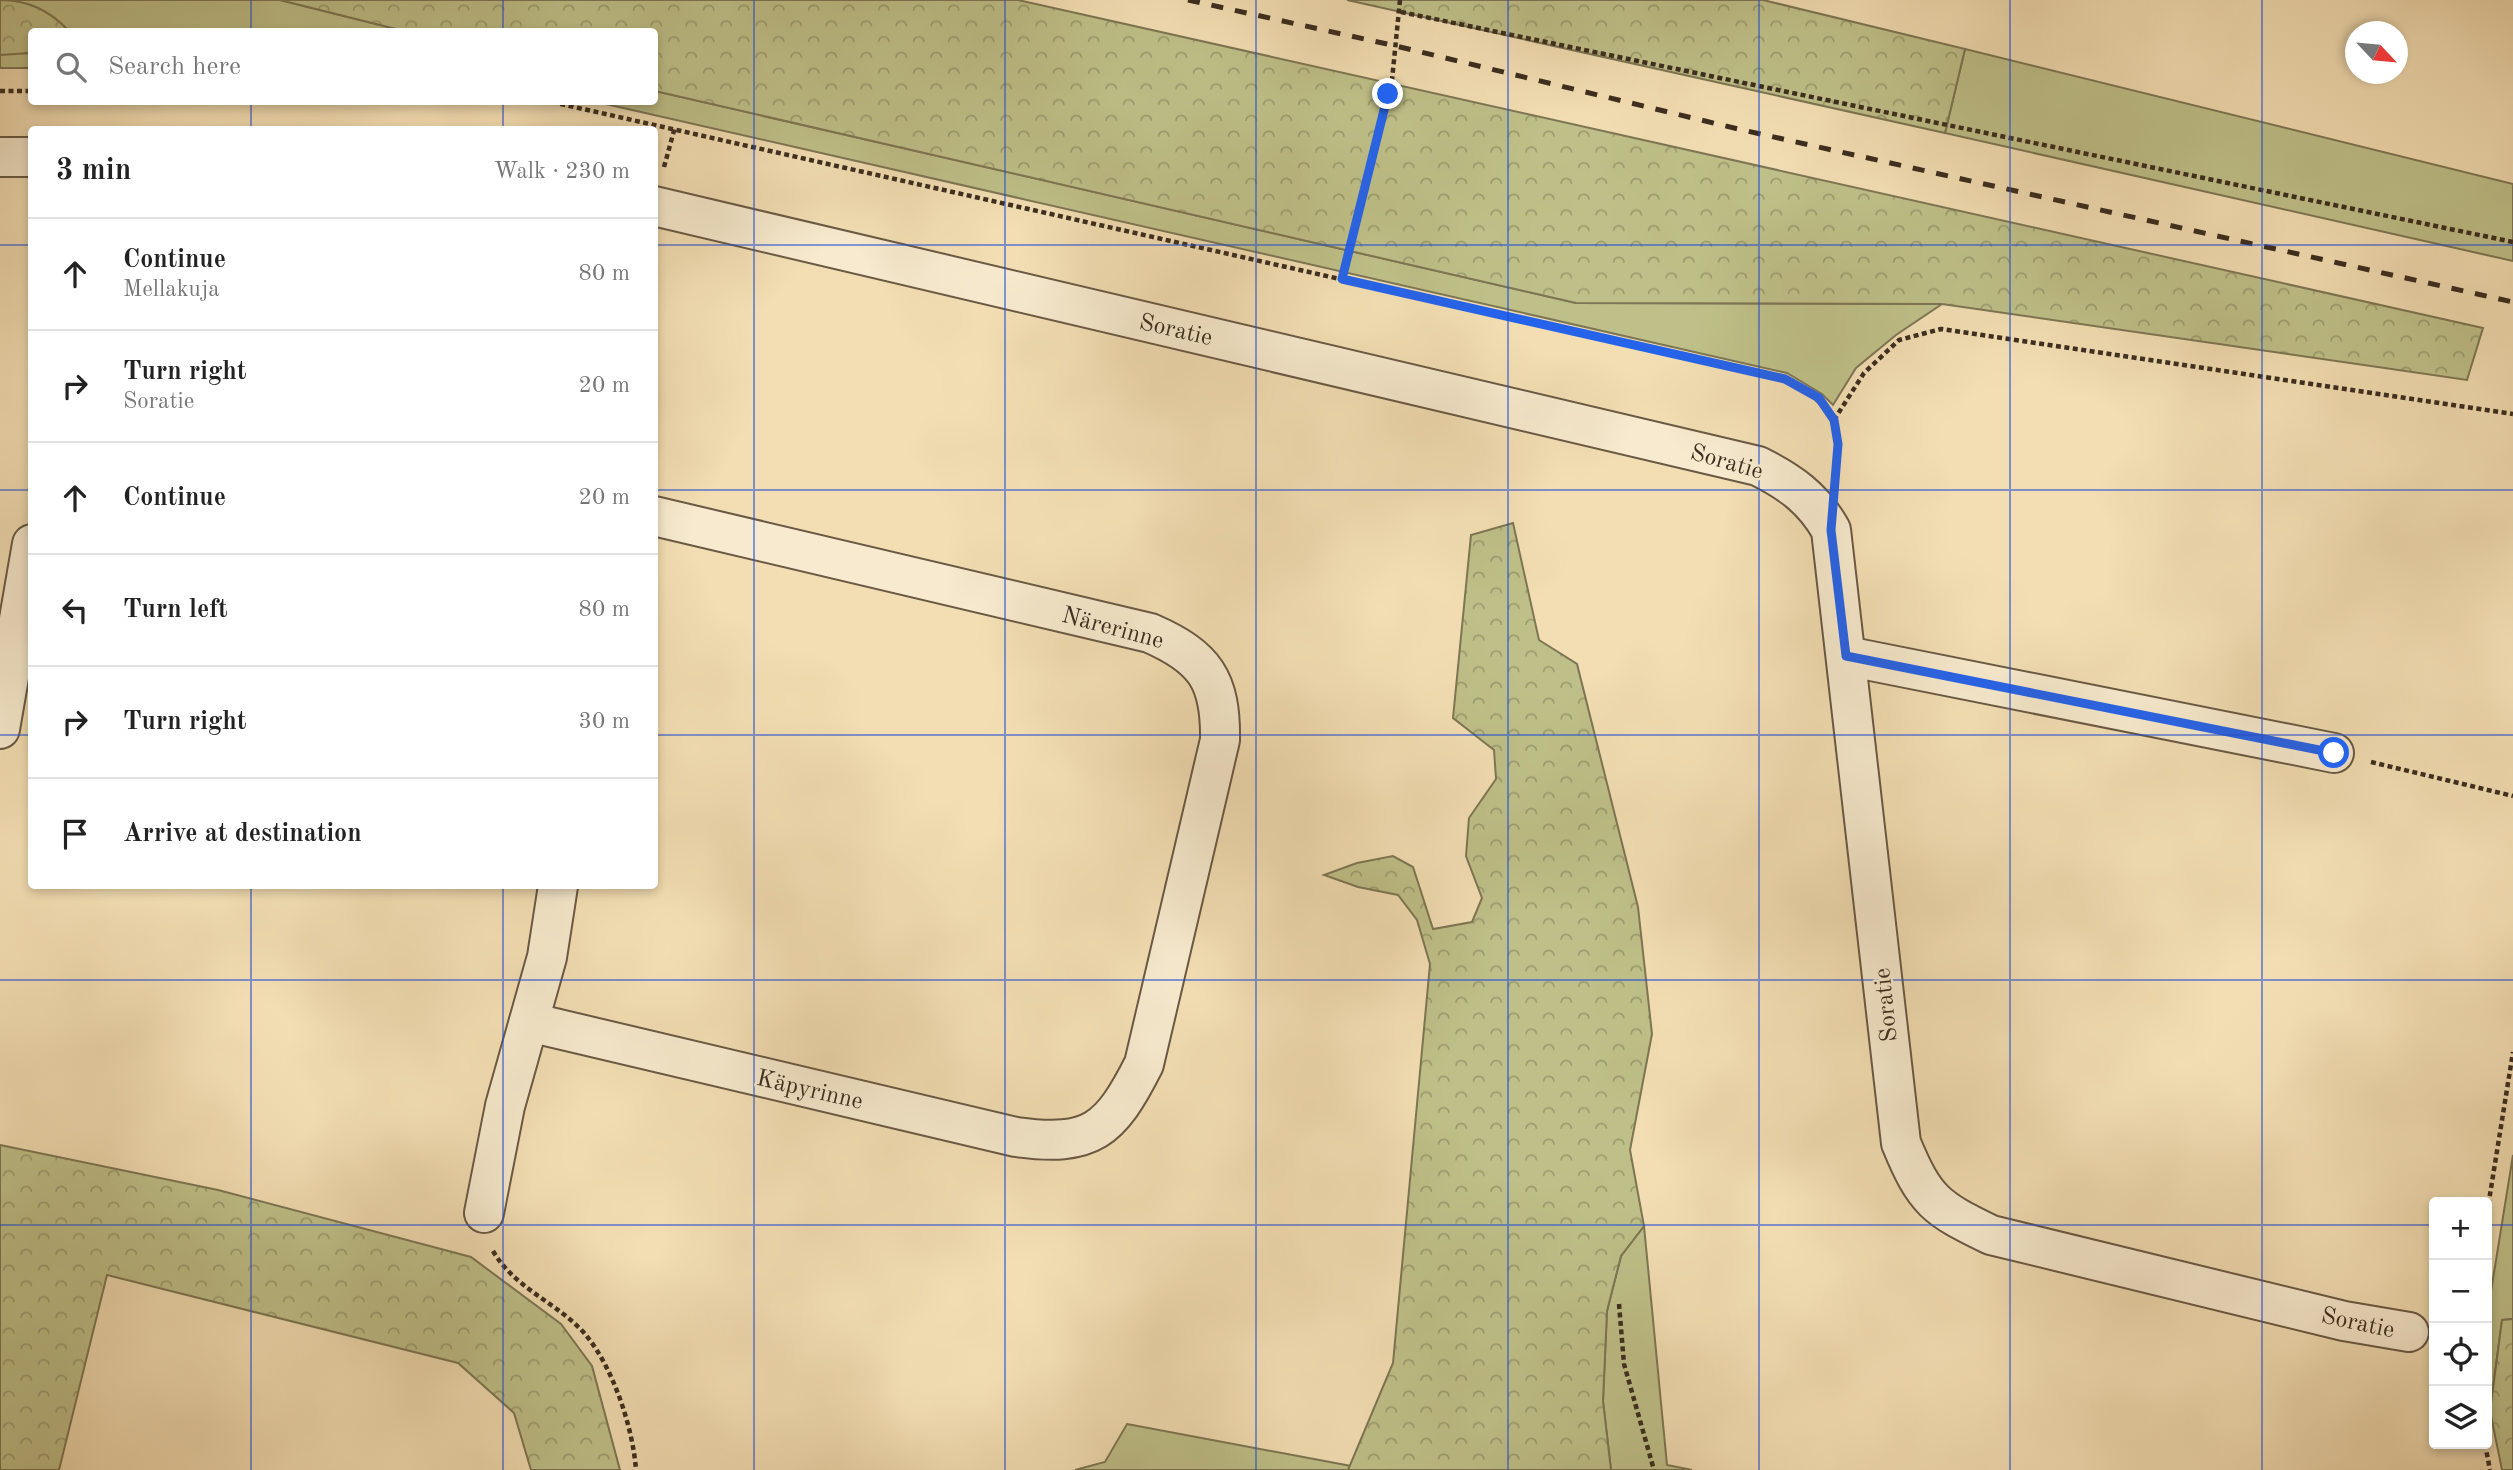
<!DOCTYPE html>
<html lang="en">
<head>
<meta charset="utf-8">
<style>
	:root { --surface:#fff; --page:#f6f6f6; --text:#222; --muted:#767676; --line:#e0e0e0 }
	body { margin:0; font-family:"Old Standard TT",serif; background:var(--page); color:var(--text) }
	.controls { position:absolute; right:21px; bottom:21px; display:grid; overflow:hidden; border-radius:7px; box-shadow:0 4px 10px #0003 }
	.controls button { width:63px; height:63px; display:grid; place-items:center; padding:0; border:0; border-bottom:2px solid var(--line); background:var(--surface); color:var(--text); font:35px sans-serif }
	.compass { position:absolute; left:2345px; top:21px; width:63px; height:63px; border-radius:50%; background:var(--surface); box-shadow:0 4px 10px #0003; rotate:116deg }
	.stop { position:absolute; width:21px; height:21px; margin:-16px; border:5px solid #2563eb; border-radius:50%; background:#fff }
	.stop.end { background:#2563eb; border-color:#fff; box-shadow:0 2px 7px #0008 }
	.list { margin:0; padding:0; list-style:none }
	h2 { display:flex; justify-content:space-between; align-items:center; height:91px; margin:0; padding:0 28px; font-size:30px }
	h2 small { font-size:23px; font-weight:400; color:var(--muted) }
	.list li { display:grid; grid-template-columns:46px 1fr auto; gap:21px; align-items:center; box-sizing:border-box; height:112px; padding:0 28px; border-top:2px solid var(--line) }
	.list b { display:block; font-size:26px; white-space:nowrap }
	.list p { margin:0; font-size:23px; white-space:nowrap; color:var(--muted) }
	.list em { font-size:23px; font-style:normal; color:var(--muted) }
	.icon { flex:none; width:38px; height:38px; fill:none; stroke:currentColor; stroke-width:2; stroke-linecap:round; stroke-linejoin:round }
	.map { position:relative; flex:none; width:2513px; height:1470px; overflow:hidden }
	.search { position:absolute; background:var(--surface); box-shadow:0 4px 10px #0003; left:28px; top:28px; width:630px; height:77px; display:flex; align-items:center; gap:18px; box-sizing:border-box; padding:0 24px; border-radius:7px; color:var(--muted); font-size:26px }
	.panel { position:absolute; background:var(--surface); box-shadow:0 4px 10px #0003; left:28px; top:126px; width:630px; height:763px; border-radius:7px }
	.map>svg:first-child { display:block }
	.grass { fill:#bfc089; stroke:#7d7654; stroke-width:2 }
	.forest { fill:url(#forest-crowns); stroke:#7d7654; stroke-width:2 }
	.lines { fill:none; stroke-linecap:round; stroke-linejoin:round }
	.minor-casing { stroke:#695944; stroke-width:42 }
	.path { stroke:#3b2d1f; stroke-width:4.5; stroke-dasharray:5 3.5; stroke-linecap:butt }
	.minor { stroke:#f7eace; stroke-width:38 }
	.rail { stroke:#3b2d1f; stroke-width:5; stroke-dasharray:12 12; stroke-linecap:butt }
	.route { stroke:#2563eb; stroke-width:9 }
	.grid { fill:none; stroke:#1d4ed8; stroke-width:2; stroke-opacity:0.55 }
	.labels { text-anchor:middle; stroke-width:5; stroke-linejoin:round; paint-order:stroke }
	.street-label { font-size:24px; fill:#3b2d1f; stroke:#f7eace }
</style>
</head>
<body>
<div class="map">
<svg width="2513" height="1470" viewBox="0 0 2513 1470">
	<defs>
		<pattern id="forest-crowns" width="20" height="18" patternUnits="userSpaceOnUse" patternTransform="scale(1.75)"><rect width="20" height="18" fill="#bfc089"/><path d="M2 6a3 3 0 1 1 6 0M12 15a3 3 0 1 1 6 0" fill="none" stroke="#9c9c6f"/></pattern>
	</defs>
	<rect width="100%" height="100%" fill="#f3deb3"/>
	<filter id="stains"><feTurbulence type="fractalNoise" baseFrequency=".00286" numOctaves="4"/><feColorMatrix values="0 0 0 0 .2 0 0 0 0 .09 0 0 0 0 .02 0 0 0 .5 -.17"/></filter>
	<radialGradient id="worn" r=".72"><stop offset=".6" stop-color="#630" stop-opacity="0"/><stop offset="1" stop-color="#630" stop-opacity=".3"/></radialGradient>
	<g class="grass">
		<polygon points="0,0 280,0 404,31 32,32 31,68 0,68"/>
		<polygon points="1965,49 2513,184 2513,261 1945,133"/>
		<polygon points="655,91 1576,303 1942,304 1896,335 1856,368 1833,405 1822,394 1787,373 597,102 654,102"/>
		<polygon points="2513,1155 2513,1319 2502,1320 2490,1411 2487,1316"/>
		<polygon points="1644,1226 1667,1465 1692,1470 1611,1470 1603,1401 1607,1311 1621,1256"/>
		<polygon points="1127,1424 1351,1466 1348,1470 1075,1470 1105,1462"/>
	</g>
	<g class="forest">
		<path d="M0,0c29,0 50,11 69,31l-37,1 -1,21 -31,2z"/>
		<polygon points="280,0 1018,0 2483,328 2467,380 1942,304 1576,303 655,91 654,32 404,31"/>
		<polygon points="1347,0 1763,0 1965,49 1945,133"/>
		<polygon points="1513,523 1539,640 1577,664 1638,907 1652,1034 1630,1150 1644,1226 1621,1256 1607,1311 1603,1401 1611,1470 1348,1470 1393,1363 1430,964 1417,920 1398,895 1358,887 1324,875 1357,863 1393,856 1413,867 1433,929 1472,922 1482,898 1466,856 1469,818 1496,779 1494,750 1453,718 1471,535"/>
		<polygon points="0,1145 218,1190 471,1257 561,1324 592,1366 620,1470 531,1470 514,1413 458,1363 107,1275 59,1470 0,1470"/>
		<polygon points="2513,1319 2513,1470 2502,1470 2490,1411 2502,1320"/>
	</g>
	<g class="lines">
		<g class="minor-casing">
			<g id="minor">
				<polyline points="0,157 32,157"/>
				<path d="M654,206l1104,260c32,16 55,32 73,64l70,613c24,58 34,65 90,92l353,86 65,11"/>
				<polyline points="1846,656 2334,753"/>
				<polyline points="0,729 32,544"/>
				<path d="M529,1022l487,115c76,10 94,-6 128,-73l76,-324c1,-60 -15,-83 -70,-107l-496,-117"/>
				<polyline points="484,1213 505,1106 547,957 558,886"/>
			</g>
		</g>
		<g class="path">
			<polyline points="1401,12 2513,242"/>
			<polyline points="0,91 32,91"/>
			<path d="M552,102l1233,277c48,28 55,37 50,93"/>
			<polyline points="664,167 675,127"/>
			<polyline points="1342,279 1392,80 1400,0"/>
			<polyline points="1834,420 1864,373 1899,340 1941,329 2513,414"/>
			<polyline points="2371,762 2513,796"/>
			<polyline points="2487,1213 2513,1052"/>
			<path d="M493,1251c22,38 65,52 92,83 28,33 48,94 51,136"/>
			<polyline points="1619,1304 1624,1364 1654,1470"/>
			<polyline points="2485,1444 2490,1470"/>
		</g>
		<use href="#minor" class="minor"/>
		<polyline class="rail" points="1188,0 1396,46 1738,129 2513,302"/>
	</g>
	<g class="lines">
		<polyline class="route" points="1388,94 1342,279 1785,379 1819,398 1834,420 1838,444 1831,530 1846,656 2334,753"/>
	</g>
	<path class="grid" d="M251,0v32M503,0v32M754,0v1470M1005,0v1470M1256,0v1470M1508,0v1470M1759,0v1470M2010,0v1470M2262,0v1470M251,102v28M503,102v28M0,245h32M654,245h1859M0,490h32M654,490h1859M0,735h32M654,735h1859M251,886v584M503,886v584M0,980h2513M0,1225h2434M2487,1225h26"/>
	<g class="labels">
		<g class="street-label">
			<text transform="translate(1176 329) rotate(13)" y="8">Soratie</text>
			<text transform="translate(1727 461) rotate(16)" y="8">Soratie</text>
			<text transform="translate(1113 627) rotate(15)" y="8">Närerinne</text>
			<text transform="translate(1885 1005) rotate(-96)" y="8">Soratie</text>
			<text transform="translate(810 1089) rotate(13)" y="8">Käpyrinne</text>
			<text transform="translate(2358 1322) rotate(12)" y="8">Soratie</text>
		</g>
	</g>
	<rect width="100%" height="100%" filter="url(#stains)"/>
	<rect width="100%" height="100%" fill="url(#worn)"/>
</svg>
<div class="controls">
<button>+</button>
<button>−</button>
<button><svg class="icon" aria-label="locate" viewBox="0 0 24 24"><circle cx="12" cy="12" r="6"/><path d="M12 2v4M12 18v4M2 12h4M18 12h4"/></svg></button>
<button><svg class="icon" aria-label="layers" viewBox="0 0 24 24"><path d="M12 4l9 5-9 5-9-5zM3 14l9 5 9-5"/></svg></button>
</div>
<svg class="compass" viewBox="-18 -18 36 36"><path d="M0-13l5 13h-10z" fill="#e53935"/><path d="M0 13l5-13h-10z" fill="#767676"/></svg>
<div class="stop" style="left:2334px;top:753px"></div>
<div class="stop end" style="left:1388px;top:94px"></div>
<div class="search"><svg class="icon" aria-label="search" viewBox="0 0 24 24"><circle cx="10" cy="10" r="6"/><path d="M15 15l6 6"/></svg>Search here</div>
<section class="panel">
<h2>3 min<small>Walk · 230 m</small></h2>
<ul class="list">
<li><svg class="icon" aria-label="ahead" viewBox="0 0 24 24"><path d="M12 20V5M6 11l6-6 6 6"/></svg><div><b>Continue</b><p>Mellakuja</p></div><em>80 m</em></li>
<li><svg class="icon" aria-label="right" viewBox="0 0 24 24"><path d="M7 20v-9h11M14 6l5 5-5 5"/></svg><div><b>Turn right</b><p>Soratie</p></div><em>20 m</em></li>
<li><svg class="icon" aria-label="ahead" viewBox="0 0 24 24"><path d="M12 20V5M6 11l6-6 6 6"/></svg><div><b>Continue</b></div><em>20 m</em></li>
<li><svg class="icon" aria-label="left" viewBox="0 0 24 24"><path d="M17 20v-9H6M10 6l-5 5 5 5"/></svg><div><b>Turn left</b></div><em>80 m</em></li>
<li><svg class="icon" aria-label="right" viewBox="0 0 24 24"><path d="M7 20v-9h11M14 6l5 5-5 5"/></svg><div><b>Turn right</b></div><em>30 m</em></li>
<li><svg class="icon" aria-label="arrive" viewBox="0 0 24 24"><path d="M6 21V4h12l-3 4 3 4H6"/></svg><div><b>Arrive at destination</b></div></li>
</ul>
</section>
</div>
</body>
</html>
